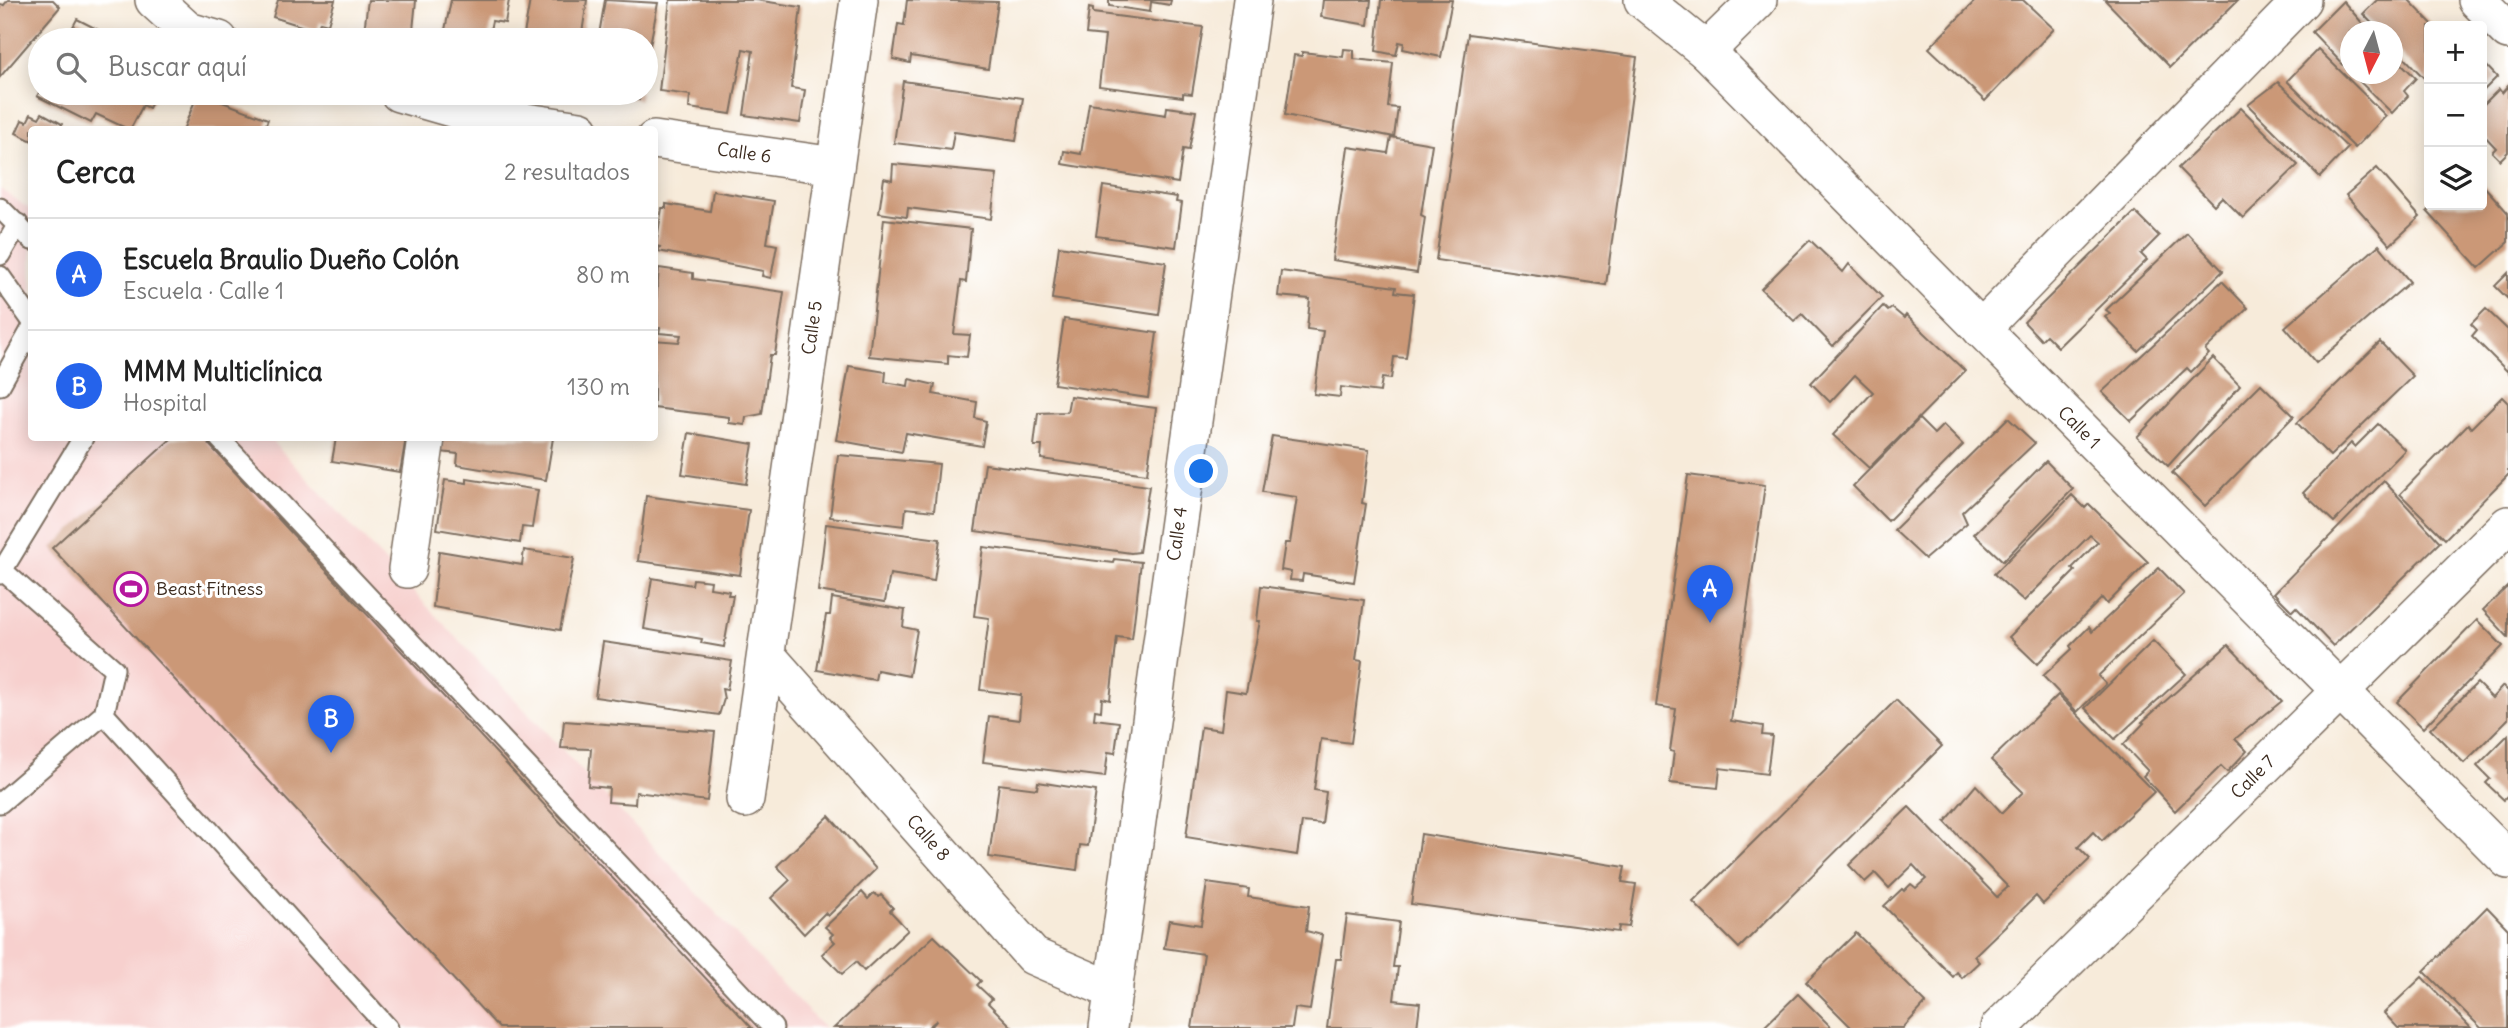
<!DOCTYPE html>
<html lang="es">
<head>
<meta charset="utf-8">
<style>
	:root { --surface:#fff; --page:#f6f6f6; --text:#222; --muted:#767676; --line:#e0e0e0; --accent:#2563eb }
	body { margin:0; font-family:Delius,sans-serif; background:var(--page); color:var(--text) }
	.controls { position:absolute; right:21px; top:21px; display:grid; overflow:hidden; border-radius:7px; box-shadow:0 4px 18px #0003 }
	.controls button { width:63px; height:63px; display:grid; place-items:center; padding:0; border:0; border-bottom:2px solid var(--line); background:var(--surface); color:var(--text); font:35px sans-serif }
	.compass { position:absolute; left:2340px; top:21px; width:63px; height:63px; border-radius:50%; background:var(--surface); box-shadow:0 4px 18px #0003; rotate:186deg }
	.you { position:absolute; left:1202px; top:472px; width:24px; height:24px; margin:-18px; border:5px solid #fff; border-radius:50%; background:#1a73e8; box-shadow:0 0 0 10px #1a73e833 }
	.badge { display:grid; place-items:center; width:46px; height:46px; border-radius:50%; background:var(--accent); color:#fff; font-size:23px; font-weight:700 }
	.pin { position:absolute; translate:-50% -58px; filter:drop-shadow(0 2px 4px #0008) }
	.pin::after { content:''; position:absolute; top:37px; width:24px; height:21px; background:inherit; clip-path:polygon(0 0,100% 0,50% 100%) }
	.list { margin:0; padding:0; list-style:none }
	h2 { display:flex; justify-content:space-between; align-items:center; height:91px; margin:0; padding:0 28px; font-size:30px }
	h2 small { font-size:23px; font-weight:400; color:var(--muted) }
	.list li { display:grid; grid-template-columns:46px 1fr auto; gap:21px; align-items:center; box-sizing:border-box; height:112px; padding:0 28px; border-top:2px solid var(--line) }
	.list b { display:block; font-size:26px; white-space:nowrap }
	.list p { margin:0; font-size:23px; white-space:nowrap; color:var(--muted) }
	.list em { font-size:23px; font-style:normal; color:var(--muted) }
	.icon { flex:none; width:38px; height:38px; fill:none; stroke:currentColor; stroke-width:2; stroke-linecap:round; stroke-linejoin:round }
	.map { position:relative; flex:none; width:2508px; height:1028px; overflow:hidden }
	.search { position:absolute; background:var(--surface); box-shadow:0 4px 18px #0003; left:28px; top:28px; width:630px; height:77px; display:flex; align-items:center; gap:18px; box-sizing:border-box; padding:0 24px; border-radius:38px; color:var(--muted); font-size:26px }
	.panel { position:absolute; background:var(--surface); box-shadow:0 4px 18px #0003; left:28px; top:126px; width:630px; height:315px; border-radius:7px }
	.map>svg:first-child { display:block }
	.built { fill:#f7d0ce }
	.building { fill:#cb9877 }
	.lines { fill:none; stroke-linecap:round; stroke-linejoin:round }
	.lane-casing { stroke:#7d6e60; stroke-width:23 }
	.street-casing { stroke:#7d6e60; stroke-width:40 }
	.lane { stroke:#fff; stroke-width:19 }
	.street { stroke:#fff; stroke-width:37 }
	.labels { text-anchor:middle; stroke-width:6; stroke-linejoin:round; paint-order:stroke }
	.street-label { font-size:18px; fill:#3b2a1e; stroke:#fff }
	.poi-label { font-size:18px; fill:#3b2a1e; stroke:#fff; text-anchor:start }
</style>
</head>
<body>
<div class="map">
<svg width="2508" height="1028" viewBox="0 0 2508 1028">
	<rect width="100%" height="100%" fill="#fff"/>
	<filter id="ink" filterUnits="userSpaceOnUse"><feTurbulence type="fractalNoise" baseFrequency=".0143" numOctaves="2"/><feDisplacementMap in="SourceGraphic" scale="14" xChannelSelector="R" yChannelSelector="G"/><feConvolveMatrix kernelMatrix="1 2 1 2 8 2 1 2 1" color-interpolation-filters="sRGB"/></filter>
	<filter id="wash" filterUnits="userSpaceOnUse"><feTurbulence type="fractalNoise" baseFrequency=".00686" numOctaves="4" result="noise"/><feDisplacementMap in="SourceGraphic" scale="28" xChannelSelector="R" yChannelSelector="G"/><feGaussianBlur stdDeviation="1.57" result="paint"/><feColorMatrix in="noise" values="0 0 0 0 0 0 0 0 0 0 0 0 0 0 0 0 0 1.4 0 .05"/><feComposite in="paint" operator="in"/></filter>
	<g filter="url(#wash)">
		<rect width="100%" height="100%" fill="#f7ebda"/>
		<polygon class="built" points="0,189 31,210 32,438 269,438 824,1028 0,1028"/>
		<g id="blocks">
			<g class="building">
				<polygon points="8,0 53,0 60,7 0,77 0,4 4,5"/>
				<polygon points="278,0 335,0 328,24 320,22 317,31 273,17"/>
				<polygon points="368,0 416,0 412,40 363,40"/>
				<polygon points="451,0 509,0 505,23 492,21 488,40 443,40"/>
				<polygon points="530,0 587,0 581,40 523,40"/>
				<polygon points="605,0 658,3 647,61 646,40 598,40"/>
				<polygon points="670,0 756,0 801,7 791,88 805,90 800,123 744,115 753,51 743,49 731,114 689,108 690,95 659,91"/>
				<polygon points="907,0 998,2 988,69 911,56 910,63 893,59 898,24 904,25"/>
				<polygon points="1109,0 1171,0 1170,5 1151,2 1150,12 1109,6"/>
				<polygon points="1323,0 1371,0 1368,25 1321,17"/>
				<polygon points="1381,0 1452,0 1441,57 1403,49 1404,43 1399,42 1396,55 1376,51"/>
				<polygon points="1976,0 2023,0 2054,29 1985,101 1929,48"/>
				<polygon points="2105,0 2238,0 2170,67"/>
				<polygon points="2377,0 2409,0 2434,26 2429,26 2429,83 2392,45 2392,32 2380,32 2363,14"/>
				<polygon points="2343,1 2370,32 2350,32 2350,72 2312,32"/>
				<polygon points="1089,8 1093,9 1093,13 1203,27 1192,94 1183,93 1183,97 1099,86 1105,36 1086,34"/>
				<polygon points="77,19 116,39 120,31 138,40 66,40"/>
				<polygon points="1468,34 1637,57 1606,285 1436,260"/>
				<polygon points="1344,49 1354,50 1354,59 1393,63 1388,107 1398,108 1394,137 1285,115 1294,55 1302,56 1302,52 1343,57"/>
				<polygon points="2318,49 2386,116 2355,148 2287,81"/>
				<polygon points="2392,54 2416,78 2404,91 2408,96 2392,113 2352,74 2392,74"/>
				<polygon points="2482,61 2497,77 2482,92"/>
				<polygon points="903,81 1023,98 1016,141 954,132 951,150 894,143"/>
				<polygon points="2278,82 2348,148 2320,177 2248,105"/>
				<polygon points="2508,86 2508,152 2500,160 2492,152 2496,148 2482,133 2482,106 2499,89 2502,93"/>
				<polygon points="39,93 157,93 149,108 143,105 130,130 96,114 91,123 37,96"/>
				<polygon points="198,93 268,119 264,130 183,130"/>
				<polygon points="609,93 641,93 639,100"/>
				<polygon points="1089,103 1166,115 1167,107 1196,111 1189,150 1183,149 1178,183 1062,164 1064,151 1081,154"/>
				<polygon points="2241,108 2298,165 2243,218 2222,197 2214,205 2178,168"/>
				<polygon points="42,113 62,124 61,128 65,130 32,130 32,141 16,133 22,120 27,122 31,114 39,118"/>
				<polygon points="1391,137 1432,144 1421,215 1425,217 1417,273 1332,260 1348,147 1388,153"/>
				<polygon points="893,164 997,174 991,219 908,208 907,217 879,213 884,178 892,180"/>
				<polygon points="2377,168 2420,217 2390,245 2346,195"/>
				<polygon points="2482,184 2508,213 2508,242 2479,268 2427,211 2434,205 2482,205"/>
				<polygon points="1103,186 1177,197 1176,202 1182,203 1176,247 1096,236"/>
				<polygon points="713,191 774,201 767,243 777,245 771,278 762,276 763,271 658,251 660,247 656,246 662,208 666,208 666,204 710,211"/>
				<polygon points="2135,212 2159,236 2141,254 2147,260 2058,347 2046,335 2041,340 2024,322"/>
				<polygon points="884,219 971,229 966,282 961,281 954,334 970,335 967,357 948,355 948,364 869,356"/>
				<polygon points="2187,233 2223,271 2138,351 2105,317 2110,313 2106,310"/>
				<polygon points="1810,240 1843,272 1849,264 1882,297 1833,346 1802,314 1794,321 1761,289"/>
				<polygon points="2379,245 2410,282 2316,363 2285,327"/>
				<polygon points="1059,246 1166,262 1159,315 1052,299"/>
				<polygon points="659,268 693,273 693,279 784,292 775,355 770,355 762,414 746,417 745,425 729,423 729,417 654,408 654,340 679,342 681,335 659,333 660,328 654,328"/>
				<polygon points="1281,271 1396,287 1395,292 1414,294 1406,358 1394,357 1391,379 1382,378 1380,392 1341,387 1340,397 1314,394 1323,331 1307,329 1310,299 1278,296"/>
				<polygon points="2508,273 2508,299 2495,286"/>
				<polygon points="2222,281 2248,308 2205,350 2209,354 2191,372 2187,368 2131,421 2102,392"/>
				<polygon points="1883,306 1888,311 1892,308 1904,318 1906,315 1965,371 1869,468 1833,435 1873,392 1855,375 1830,402 1811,383"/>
				<polygon points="2486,309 2508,330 2508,372 2472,336 2477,330 2471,324"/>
				<polygon points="1064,319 1157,333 1148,398 1054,384"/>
				<polygon points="2380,342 2413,376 2330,456 2297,423"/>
				<polygon points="2213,358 2240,386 2168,466 2137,437"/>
				<polygon points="849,366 886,372 885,382 908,386 909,379 935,385 933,394 977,402 975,418 986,421 982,446 906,433 902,452 836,440"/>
				<polygon points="2261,384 2294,416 2205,506 2172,473"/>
				<polygon points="1070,396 1156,408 1147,474 1041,459 1042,446 1034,446 1038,413 1067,412"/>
				<polygon points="2502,397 2508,403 2508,475 2445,539 2400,494 2468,424 2471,428"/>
				<polygon points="2008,418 2035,443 1962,512 1967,523 1925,559 1894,530"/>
				<polygon points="1919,419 1934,434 1943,425 1963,445 1888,521 1853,486"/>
				<polygon points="2378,424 2405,450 2334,522 2303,493 2351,443 2355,447"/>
				<polygon points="689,433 753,444 746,484 682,474"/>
				<polygon points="1272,436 1369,450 1362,503 1366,504 1354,582 1303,574 1302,581 1290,580 1291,572 1281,570 1285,543 1290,543 1297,497 1262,492"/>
				<polygon points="172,438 203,438 752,1028 499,1028 52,548"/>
				<polygon points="336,438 406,438 400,472 332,461"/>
				<polygon points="443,438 553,438 546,480 457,465 458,454 440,452"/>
				<polygon points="838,455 939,464 934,511 906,508 904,526 830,517"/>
				<polygon points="2046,461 2073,489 2003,561 1974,534"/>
				<polygon points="985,464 1149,486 1139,552 1131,553 975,531"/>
				<polygon points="1688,475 1765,485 1731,721 1763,726 1762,735 1772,736 1767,774 1720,768 1718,788 1670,783 1674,752 1670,751 1676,709 1656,706"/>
				<polygon points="467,479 538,490 532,528 522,527 520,543 437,529 445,480 467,483"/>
				<polygon points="2384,481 2440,542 2333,646 2296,607 2292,611 2274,593"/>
				<polygon points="2072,495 2085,508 2089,504 2148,562 2107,604 2102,598 2037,664 2009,637 2075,571 2072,568 2098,542 2090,535 2024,601 1994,574"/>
				<polygon points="646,496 749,510 740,575 638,561"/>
				<polygon points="826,524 940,539 934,581 890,574 885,602 818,591"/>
				<polygon points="983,547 1113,563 1114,559 1141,562 1132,639 1117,637 1110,700 1102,698 1101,711 1095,710 1094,719 1119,722 1115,753 1108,752 1105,777 983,762 989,716 1019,720 1021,695 980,690 989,618 974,616"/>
				<polygon points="524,550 574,558 560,630 433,607 439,551 522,565"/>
				<polygon points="2159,568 2184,594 2098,676 2106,684 2077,712 2043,676 2072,649 2070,646 2089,627 2092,632"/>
				<polygon points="652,578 692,585 693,579 711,581 710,588 729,591 728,595 733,595 724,647 701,643 702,639 644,629"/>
				<polygon points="1261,586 1364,600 1356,660 1362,661 1351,743 1321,739 1314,790 1326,792 1322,824 1302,822 1297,855 1186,837 1201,727 1221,730 1226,690 1246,693 1260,621 1257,621"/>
				<polygon points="2508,586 2508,637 2483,610"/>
				<polygon points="832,598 905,610 903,627 917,630 909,676 877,670 875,680 817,670 826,615 830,615"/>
				<polygon points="2477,620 2503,646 2423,728 2397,702"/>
				<polygon points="2153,641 2186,674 2115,739 2085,708"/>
				<polygon points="603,642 732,661 727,690 722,689 724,699 719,715 595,697"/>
				<polygon points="2228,645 2282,701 2235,739 2247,751 2227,772 2221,766 2175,811 2143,776 2148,771 2123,745 2144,723 2142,722"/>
				<polygon points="2477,683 2492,698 2503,686 2508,691 2508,719 2464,763 2430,729"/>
				<polygon points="2058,695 2154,792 2102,841 2093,832 2078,847 2090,859 2043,904 2036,896 1974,956 1979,962 1962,978 1957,972 1953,977 1884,906 1902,889 1904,891 1911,884 1916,888 1926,879 1913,865 1889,888 1875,873 1865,882 1849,865 1909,807 1997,897 2008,887 1945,822 1976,785 2002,813 2023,792 1991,760"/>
				<polygon points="1896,700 1942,746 1739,948 1693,902"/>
				<polygon points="564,721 715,732 707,801 636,792 635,804 608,802 609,788 588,786 591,749 561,748"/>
				<polygon points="2508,735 2508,796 2504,800 2486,783 2490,779 2477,766"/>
				<polygon points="1038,782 1096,791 1088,846 1080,845 1077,870 989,857 999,784 1037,789"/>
				<polygon points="829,816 876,869 828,916 825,913 804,934 771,898 790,880 777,866"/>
				<polygon points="1421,834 1625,867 1622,882 1636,884 1629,927 1619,926 1618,932 1411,904"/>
				<polygon points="1207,883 1249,889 1248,897 1309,906 1306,931 1322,935 1310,1010 1295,1008 1292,1028 1192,1028 1204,954 1164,948 1169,920 1201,925"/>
				<polygon points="862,892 868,899 874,893 879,897 881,895 893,908 890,911 908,930 864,971 856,962 842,974 822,954 835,942 830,937 833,934 825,927"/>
				<polygon points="2487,907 2508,929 2508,1028 2481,1028 2424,971"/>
				<polygon points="1347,915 1399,922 1393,967 1398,967 1394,1000 1420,1003 1417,1028 1327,1028 1336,959 1341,959"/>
				<polygon points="1856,933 1926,1003 1903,1028 1852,1028 1806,982"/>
				<polygon points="934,936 981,981 977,985 992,999 988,1003 1013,1028 930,1028 937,1020 927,1028 834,1028"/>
				<polygon points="2422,977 2471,1028 2398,1028 2384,1013"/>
				<polygon points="1798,994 1832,1028 1763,1028"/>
			</g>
		</g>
	</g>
	<g filter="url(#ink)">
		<use href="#blocks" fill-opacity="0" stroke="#7d6e60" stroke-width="2"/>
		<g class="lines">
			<g class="lane-casing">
				<g id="lane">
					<polyline points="0,208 32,240"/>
					<polyline points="0,255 18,224"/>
					<polyline points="0,276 32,321"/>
					<polyline points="0,385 32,328"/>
					<polyline points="219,438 773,1028"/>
					<polyline points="2,570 114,669 104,714 388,1028"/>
					<polyline points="0,574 83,438"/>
					<polyline points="0,803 104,714"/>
				</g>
			</g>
			<g class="street-casing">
				<g id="street">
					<polyline points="154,0 188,31 219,40"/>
					<path id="s1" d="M1643,0l63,51 802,809"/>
					<polyline points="2477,0 2508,31"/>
					<polyline points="1706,51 1758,0"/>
					<polyline points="399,93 472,114 580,130"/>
					<path id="s2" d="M654,140l181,26"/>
					<polyline points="1981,329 2302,0"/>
					<polyline points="407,569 426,438"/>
					<path id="s3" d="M767,656l266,300 81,35"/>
					<path id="s4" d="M745,799l114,-799"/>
					<path id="s5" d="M1108,1028l144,-1028"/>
					<path id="s6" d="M1999,1028l509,-503"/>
				</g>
			</g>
			<use href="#lane" class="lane"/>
			<use href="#street" class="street"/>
		</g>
	</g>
	<defs>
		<g id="stadium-ring" transform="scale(1.75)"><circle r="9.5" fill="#fff" stroke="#b5179e" stroke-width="1.5"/><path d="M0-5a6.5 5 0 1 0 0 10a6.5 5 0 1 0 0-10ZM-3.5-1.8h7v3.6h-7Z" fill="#b5179e"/></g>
	</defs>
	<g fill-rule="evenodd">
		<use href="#stadium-ring" x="131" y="589"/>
	</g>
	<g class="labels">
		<g class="street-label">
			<text dy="6" stroke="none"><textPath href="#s2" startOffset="91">Calle 6</textPath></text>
			<text dy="6" stroke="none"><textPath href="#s4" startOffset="476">Calle 5</textPath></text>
			<text dy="6" stroke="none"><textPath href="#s1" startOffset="611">Calle 1</textPath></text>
			<text dy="6" stroke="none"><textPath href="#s5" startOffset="499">Calle 4</textPath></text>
			<text dy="6" stroke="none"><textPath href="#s6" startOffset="357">Calle 7</textPath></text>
			<text dy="6" stroke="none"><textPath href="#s3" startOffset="243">Calle 8</textPath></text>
		</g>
		<g class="poi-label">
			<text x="156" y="595">Beast Fitness</text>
		</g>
	</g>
</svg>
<div class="controls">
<button>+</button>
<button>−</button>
<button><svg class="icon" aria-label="layers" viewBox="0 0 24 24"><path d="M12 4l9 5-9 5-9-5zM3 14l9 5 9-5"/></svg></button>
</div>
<svg class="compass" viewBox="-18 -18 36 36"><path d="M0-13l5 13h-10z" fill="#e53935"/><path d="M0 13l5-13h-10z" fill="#767676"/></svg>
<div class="you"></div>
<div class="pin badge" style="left:1710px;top:623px">A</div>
<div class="pin badge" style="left:331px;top:753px">B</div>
<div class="search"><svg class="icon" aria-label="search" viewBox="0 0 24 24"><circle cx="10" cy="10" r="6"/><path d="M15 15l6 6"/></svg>Buscar aquí</div>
<section class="panel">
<h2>Cerca<small>2 resultados</small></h2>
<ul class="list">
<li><span class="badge">A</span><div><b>Escuela Braulio Dueño Colón</b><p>Escuela · Calle 1</p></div><em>80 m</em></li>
<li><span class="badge">B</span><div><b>MMM Multiclínica</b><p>Hospital</p></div><em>130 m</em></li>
</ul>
</section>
</div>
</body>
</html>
